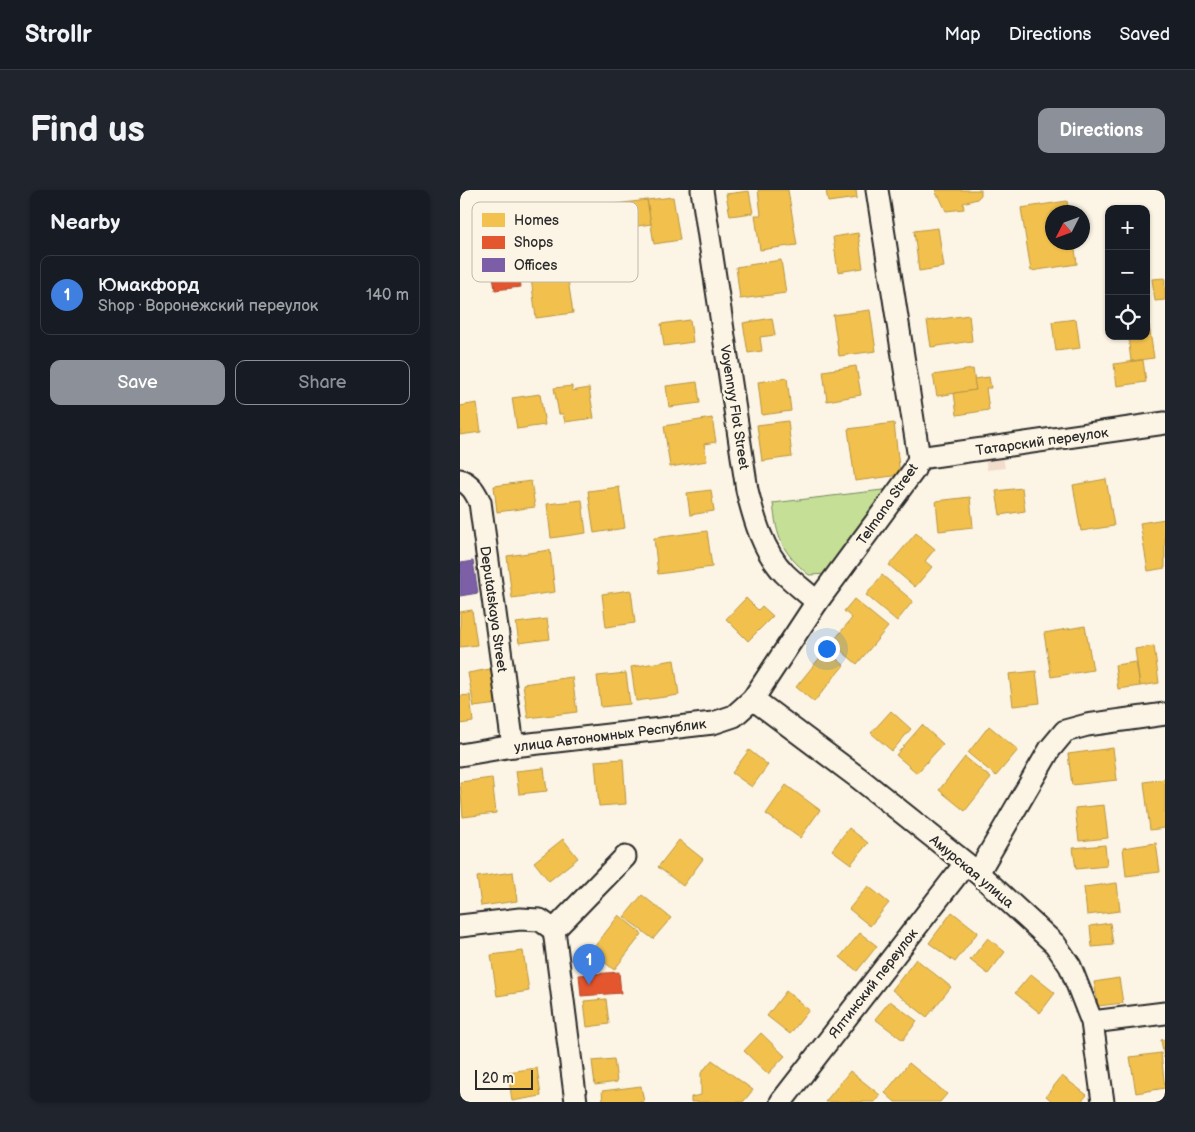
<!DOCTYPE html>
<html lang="en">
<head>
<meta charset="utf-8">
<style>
	:root { --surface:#171b24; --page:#20242c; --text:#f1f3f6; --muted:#9ea1a6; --line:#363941; --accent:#8c9099 }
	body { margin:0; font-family:"Balsamiq Sans",sans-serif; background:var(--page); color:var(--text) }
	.controls { position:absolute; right:15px; top:15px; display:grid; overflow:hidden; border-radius:10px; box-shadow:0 1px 4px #0004 }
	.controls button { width:45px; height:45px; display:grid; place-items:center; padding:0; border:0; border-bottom:1px solid var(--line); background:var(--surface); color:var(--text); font:25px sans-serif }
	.compass { position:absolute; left:585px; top:15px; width:45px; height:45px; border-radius:50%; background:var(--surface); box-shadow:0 1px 4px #0004; rotate:228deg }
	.scale { position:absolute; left:15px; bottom:12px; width:58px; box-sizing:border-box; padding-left:5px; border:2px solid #2b2b2b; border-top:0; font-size:14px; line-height:18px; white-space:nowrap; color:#2b2b2b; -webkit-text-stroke:4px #fcf5e5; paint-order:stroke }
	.you { position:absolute; left:366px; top:458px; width:18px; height:18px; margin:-12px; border:4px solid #fff; border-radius:50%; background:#1a73e8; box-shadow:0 0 0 8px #1a73e833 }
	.badge { display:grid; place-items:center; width:32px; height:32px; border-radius:50%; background:var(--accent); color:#fff; font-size:16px; font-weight:700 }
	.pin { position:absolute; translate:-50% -41px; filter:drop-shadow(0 1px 2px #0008) }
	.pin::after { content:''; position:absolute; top:26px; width:18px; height:15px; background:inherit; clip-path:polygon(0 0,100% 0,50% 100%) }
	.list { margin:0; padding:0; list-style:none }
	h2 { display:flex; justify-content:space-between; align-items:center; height:65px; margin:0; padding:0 20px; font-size:21px }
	h2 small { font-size:16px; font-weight:400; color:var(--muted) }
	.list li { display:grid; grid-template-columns:32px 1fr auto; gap:15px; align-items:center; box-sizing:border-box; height:80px; margin:0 10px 10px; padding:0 10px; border:1px solid var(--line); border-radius:10px }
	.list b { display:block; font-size:19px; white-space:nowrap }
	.list p { margin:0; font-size:16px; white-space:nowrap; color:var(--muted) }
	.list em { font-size:16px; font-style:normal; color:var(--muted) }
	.actions { display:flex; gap:10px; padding:15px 20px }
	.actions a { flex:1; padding:11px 0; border:1px solid var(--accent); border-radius:10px; text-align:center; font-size:18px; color:var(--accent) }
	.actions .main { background:var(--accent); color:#fff }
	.icon { flex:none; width:28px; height:28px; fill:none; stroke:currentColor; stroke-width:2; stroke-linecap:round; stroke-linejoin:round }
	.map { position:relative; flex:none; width:705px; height:912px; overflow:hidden; border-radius:10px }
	header { display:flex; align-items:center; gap:30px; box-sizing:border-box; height:70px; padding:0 25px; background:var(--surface); border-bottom:1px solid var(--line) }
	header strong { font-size:24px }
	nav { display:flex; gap:28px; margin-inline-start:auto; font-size:18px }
	.intro { display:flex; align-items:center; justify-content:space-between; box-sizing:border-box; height:120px; padding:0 30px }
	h1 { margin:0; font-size:35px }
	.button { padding:12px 22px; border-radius:10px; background:var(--accent); color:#fff; font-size:18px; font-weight:700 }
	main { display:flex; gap:30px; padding:0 30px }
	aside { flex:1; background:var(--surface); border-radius:10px; box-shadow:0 1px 4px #0004 }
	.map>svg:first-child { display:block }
	.built { fill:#f2ddcc }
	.green { fill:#c5e096; stroke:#788660 }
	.homes { fill:#f2c14e; stroke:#b69444 }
	.shops { fill:#e4572e; stroke:#ac4a2d }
	.offices { fill:#7b5ea7; stroke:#634f82 }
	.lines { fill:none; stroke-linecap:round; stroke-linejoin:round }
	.minor-casing { stroke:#2b2b2b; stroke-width:25 }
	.minor { stroke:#fcf5e5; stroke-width:21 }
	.labels { text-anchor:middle; stroke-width:5; stroke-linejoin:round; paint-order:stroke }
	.street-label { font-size:14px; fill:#2b2b2b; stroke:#fcf5e5 }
	.key { fill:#fcf5e5; stroke:#bdb8ad; stroke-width:1 }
	.key-label { font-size:14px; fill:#2b2b2b }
</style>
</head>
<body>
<header>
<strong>Strollr</strong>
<nav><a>Map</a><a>Directions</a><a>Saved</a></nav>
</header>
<div class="intro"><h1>Find us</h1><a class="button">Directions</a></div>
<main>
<aside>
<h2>Nearby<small></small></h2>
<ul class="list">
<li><span class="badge" style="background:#3f7fe0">1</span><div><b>Юмакфорд</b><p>Shop · Воронежский переулок</p></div><em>140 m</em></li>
</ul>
<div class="actions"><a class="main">Save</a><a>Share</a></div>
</aside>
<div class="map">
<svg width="705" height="912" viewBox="0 0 705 912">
	<rect width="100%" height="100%" fill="#fcf5e5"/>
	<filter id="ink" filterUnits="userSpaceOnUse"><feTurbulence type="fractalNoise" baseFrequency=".02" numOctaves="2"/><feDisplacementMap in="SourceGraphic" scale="10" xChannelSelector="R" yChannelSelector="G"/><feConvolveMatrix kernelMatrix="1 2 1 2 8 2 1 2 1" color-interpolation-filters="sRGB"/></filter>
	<g filter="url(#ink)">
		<polygon class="built" points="543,266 545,278 527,280 525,268"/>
		<path class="green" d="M431,299l-64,85 -18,1c-28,-24 -32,-36 -36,-72z"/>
		<g class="homes">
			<polygon points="298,0 328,0 337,55 300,60 295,25 301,25"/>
			<polygon points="366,0 396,0 397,8 368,12"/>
			<polygon points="476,0 521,0 521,5 517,9 503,13 504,19 486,21 479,6 477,6"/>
			<polygon points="289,1 293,23 270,26 266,4"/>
			<polygon points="213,7 220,50 194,54 187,10"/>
			<polygon points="187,10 191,34 144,41 141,16"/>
			<polygon points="607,11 609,22 592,22 592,52 614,52 617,74 571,81 561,18"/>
			<polygon points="478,38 484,77 459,81 454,41"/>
			<polygon points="398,43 403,78 378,82 373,47"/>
			<polygon points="321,70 326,103 280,109 276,77"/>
			<polygon points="107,83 113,123 76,128 71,88"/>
			<polygon points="705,88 705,110 695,111 692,89"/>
			<polygon points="410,120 416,161 379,166 373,125"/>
			<polygon points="509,125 512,151 471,157 467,131"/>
			<polygon points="312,128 315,145 300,147 302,161 288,163 283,133"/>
			<polygon points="616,129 620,158 596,161 592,132"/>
			<polygon points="230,130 233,152 204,156 201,134"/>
			<polygon points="686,135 689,135 694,168 671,171 668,146 686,146"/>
			<polygon points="683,170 686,192 657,196 654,174"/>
			<polygon points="396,176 401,205 367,211 363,181"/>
			<polygon points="513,179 516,200 477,206 473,185"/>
			<polygon points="529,187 531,198 526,198 529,220 497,225 494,203 516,200 514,189"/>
			<polygon points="327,188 331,221 302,225 298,192"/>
			<polygon points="237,192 240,213 209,217 206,196"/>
			<polygon points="112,196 112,201 129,198 134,228 105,232 103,224 99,224 94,198"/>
			<polygon points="80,204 85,235 57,239 52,208"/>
			<polygon points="17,213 21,242 0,245 0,216"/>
			<polygon points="252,228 256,252 244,254 247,271 210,277 204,236"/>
			<polygon points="328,231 332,267 302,271 297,235"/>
			<polygon points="434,233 440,285 395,291 388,239"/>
			<polygon points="646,289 654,336 621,341 613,295"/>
			<polygon points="71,291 75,317 37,322 34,296"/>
			<polygon points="159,297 165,338 134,343 128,301"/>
			<polygon points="562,298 565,321 540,325 536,301"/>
			<polygon points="251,300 254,321 230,325 227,303"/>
			<polygon points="510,307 513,337 479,341 476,311"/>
			<polygon points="122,310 126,343 91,348 87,314"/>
			<polygon points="705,329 705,378 688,381 680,333"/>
			<polygon points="247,341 252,377 198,384 194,348"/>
			<polygon points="456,343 475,359 465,371 472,377 455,397 429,375"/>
			<polygon points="90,360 95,402 52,408 47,366"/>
			<polygon points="422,385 453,411 437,431 406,405"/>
			<polygon points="171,400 175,433 146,437 142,404"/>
			<polygon points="286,408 298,420 302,416 313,426 288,451 266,429"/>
			<polygon points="394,409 428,437 397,474 372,453 392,428 384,421"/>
			<polygon points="12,420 17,455 0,457 0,422"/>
			<polygon points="87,429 90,449 59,453 56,433"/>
			<polygon points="625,436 633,480 591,487 584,443"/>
			<polygon points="694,456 699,493 680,496 675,459"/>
			<polygon points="366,460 384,475 354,512 336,497"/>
			<polygon points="214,470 219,505 176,511 171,477"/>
			<polygon points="676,472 680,496 658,499 655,475"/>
			<polygon points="30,479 37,514 14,517 8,483"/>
			<polygon points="576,481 580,513 553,516 549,484"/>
			<polygon points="166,483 170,514 141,517 137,486"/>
			<polygon points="112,487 117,522 68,528 63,494"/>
			<polygon points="10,505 13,532 0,534 0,506"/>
			<polygon points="431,521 451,539 432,561 411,543"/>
			<polygon points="462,535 483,554 457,583 436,565"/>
			<polygon points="529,536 558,560 536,586 508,563"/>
			<polygon points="653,558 657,590 612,595 608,564"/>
			<polygon points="289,560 308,575 292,597 272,583"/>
			<polygon points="505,567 531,588 505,621 479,600"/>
			<polygon points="163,569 166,614 139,616 135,571"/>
			<polygon points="84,578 87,601 59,604 56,581"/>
			<polygon points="32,588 36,623 3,627 0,592"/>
			<polygon points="705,589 705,638 690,640 684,592"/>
			<polygon points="326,595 360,620 340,648 306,624"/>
			<polygon points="644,615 648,648 619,651 615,618"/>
			<polygon points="389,638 408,653 391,674 372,660"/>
			<polygon points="103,649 118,668 89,691 74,672"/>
			<polygon points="219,650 243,669 223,696 198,677"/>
			<polygon points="696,653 700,682 666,686 663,658"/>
			<polygon points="645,655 647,676 616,679 613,658"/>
			<polygon points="53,682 57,711 21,716 17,687"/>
			<polygon points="657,693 660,721 627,725 624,697"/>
			<polygon points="408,696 429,713 410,736 389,719"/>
			<polygon points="182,705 211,728 193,749 164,727"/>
			<polygon points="492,722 518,742 495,772 469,753"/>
			<polygon points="159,725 182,744 154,780 131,761"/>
			<polygon points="650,733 653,755 632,757 630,736"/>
			<polygon points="400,743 417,756 397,781 380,767"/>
			<polygon points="528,748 545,762 528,784 510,770"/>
			<polygon points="63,761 69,801 37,806 31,765"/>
			<polygon points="456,769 491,797 467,827 432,800"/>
			<polygon points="571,784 595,803 580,823 555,803"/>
			<polygon points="659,788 663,813 638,816 634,792"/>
			<polygon points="326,801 349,820 330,844 307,826"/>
			<polygon points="146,809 149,834 127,837 124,811"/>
			<polygon points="430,811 457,831 443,850 415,829"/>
			<polygon points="301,843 325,866 308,884 284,861"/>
			<polygon points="705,849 705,868 704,868 701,850"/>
			<polygon points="701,863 705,898 676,903 670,867"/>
			<polygon points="154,869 157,892 135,895 132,871"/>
			<polygon points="252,870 293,900 283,912 231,912 231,907 241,905 241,883"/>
			<polygon points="449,873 487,904 480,912 435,912 425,903"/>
			<polygon points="77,878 81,906 52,911 48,882"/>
			<polygon points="390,881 420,905 415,912 365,912"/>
			<polygon points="602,886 627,905 621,912 593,912 586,906"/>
			<polygon points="181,896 184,912 143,912 142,901"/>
		</g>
		<g class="shops">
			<polygon points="56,54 61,97 35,100 29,58"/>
			<polygon points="159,782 161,803 121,806 119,785"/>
		</g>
		<polygon class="offices" points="13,371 18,403 0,406 0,373"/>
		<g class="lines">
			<g class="minor-casing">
				<g id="minor">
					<path d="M242,0l45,300c7,29 16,61 37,83 10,10 22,19 33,29"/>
					<polyline points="459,268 705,233"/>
					<path d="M0,290c11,4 15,12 20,22l33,244"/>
					<polyline points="293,509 400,589 518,683 595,754 610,776 632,832 643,912"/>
					<polyline points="0,565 53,556 253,533 274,526 293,509 357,412 454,280 459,268 417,0"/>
					<polyline points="518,683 590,559 605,541 627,535 705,524"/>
					<polyline points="0,736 60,729 80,730 94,740"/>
					<polyline points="94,740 116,912"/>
					<polyline points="94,740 165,667"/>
					<polyline points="632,832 705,823"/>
					<polyline points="321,912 505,674"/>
				</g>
			</g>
			<use href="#minor" class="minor"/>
		</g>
	</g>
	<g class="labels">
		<g class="street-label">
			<text transform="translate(275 217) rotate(81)" y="5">Voyennyy Flot Street</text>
			<text transform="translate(582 251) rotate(-8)" y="5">Татарский переулок</text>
			<text transform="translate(427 314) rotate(-55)" y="5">Telmana Street</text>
			<text transform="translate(34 419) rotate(82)" y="5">Deputatskaya Street</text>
			<text transform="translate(150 545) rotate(-7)" y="5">улица Автономных Республик</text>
			<text transform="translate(512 681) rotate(40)" y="5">Амурская улица</text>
			<text transform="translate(413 793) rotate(-52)" y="5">Ялтинский переулок</text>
		</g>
	</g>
	<rect x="12" y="12" width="166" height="80" rx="8" class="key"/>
	<rect x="22" y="23" width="23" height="14" fill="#f2c14e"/>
	<rect x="22" y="46" width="23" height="13" fill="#e4572e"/>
	<rect x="22" y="68" width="23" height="14" fill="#7b5ea7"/>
	<g class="key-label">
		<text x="54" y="35">Homes</text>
		<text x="54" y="57">Shops</text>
		<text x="54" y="80">Offices</text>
	</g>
</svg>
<div class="controls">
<button>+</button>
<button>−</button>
<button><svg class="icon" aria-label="locate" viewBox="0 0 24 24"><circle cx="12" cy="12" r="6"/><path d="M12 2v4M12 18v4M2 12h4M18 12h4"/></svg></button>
</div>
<svg class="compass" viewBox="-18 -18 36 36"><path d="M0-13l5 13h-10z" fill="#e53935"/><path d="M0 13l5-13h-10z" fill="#9ea1a6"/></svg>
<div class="scale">20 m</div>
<div class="you"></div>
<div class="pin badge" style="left:129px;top:795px;background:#3f7fe0">1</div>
</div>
</main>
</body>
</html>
